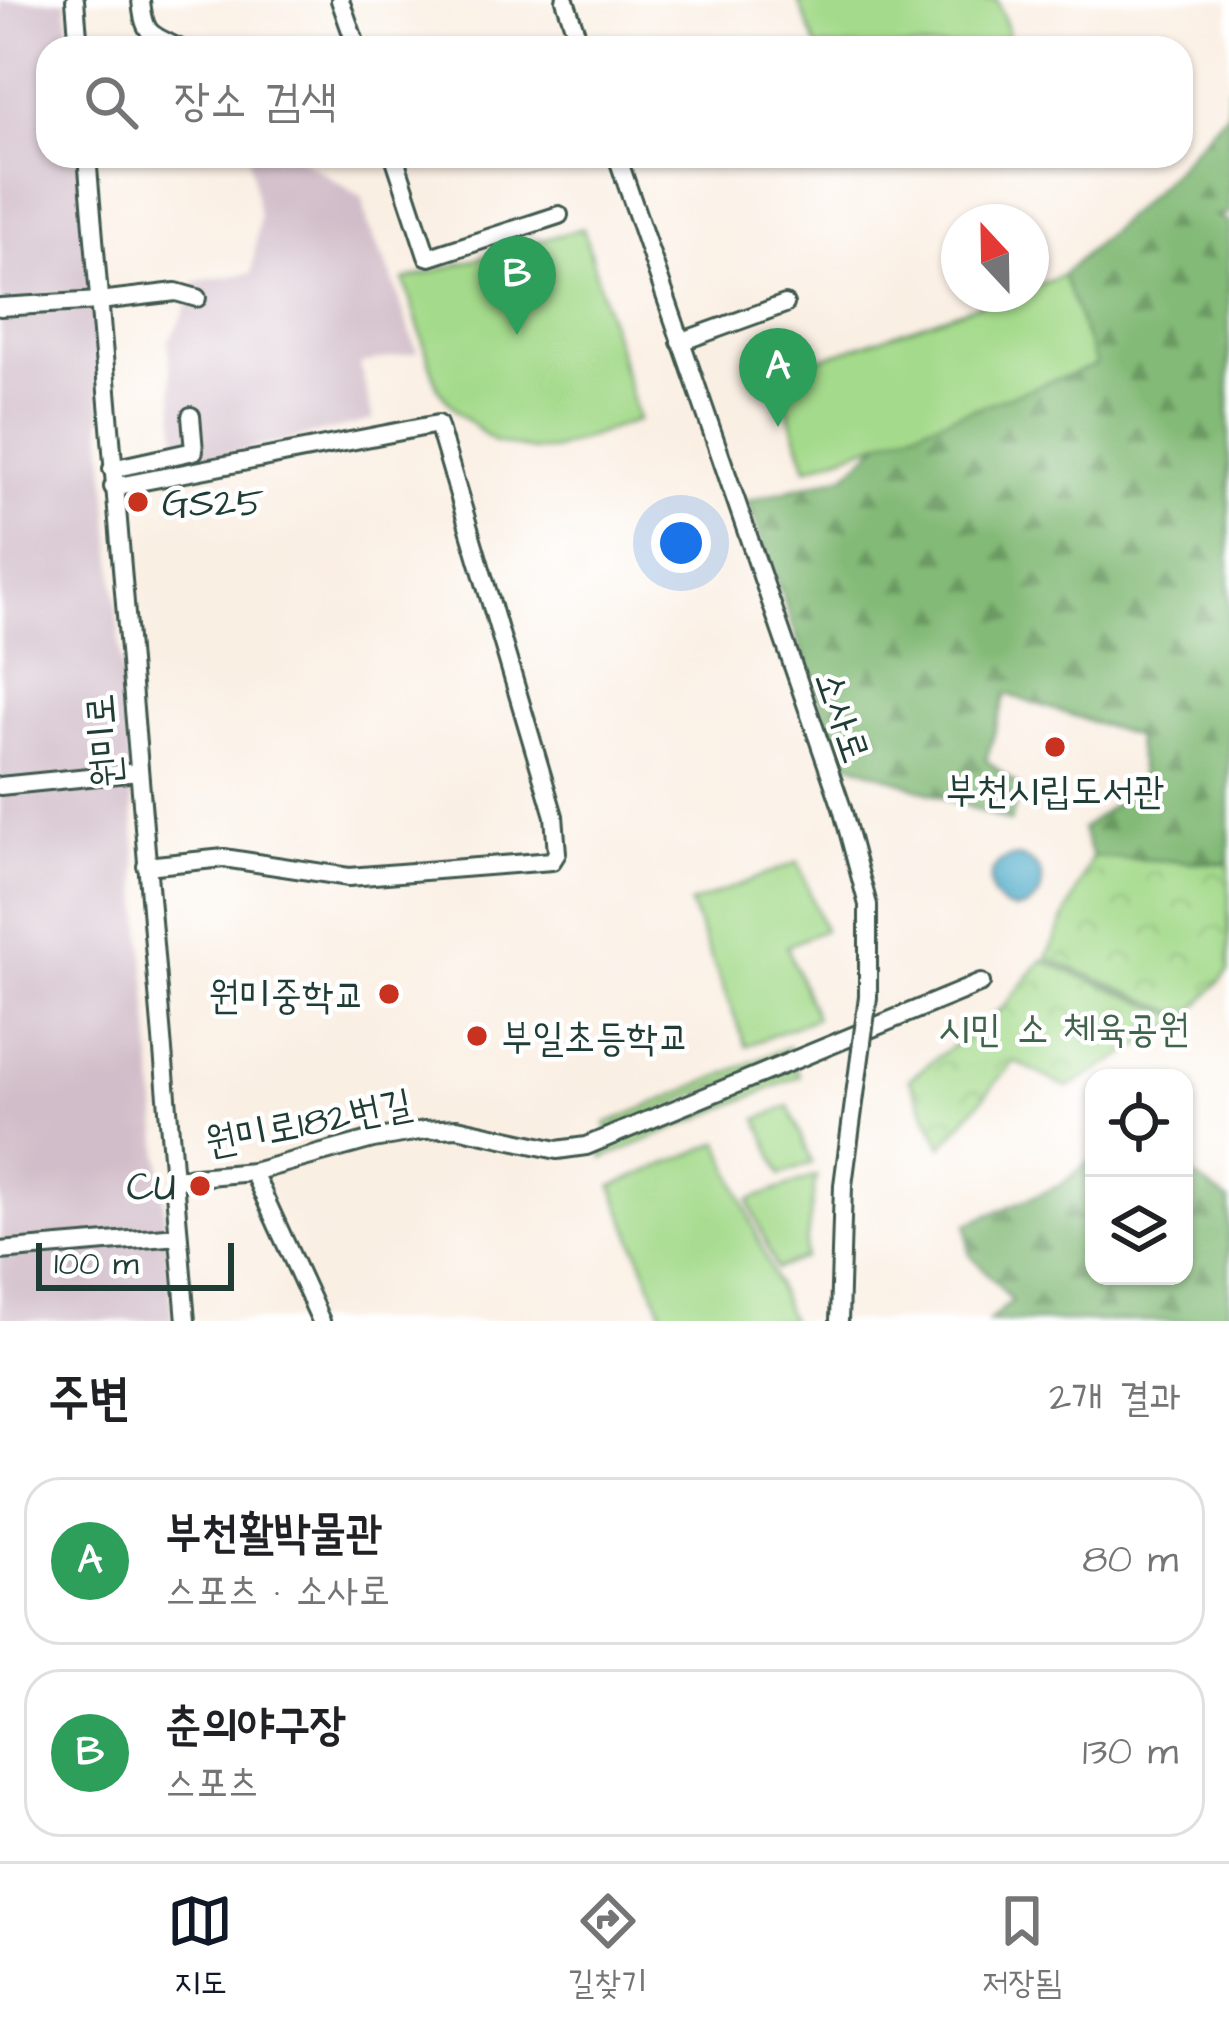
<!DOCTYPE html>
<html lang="ko">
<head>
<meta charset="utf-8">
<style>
	:root { --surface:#fff; --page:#f2f2f2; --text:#202124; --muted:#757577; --line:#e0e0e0; --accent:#111827 }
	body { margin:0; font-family:"Architects Daughter","Poor Story",sans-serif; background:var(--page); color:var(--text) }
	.controls { position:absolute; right:36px; bottom:36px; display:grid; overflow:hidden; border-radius:24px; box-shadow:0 3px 9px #0004 }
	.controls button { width:108px; height:108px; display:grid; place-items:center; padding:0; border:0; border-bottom:3px solid var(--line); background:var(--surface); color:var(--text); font:60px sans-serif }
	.compass { position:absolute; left:941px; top:204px; width:108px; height:108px; border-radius:50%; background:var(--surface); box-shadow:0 3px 9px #0004; rotate:338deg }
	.scale { position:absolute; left:36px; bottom:30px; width:198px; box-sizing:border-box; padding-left:12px; border:6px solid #1f3d34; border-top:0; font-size:33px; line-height:42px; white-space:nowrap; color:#1f3d34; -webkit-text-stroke:9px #fff; paint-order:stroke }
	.you { position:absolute; left:681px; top:543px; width:42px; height:42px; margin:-30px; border:9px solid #fff; border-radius:50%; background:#1a73e8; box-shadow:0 0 0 18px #1a73e833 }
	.badge { display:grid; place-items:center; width:78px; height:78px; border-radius:50%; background:var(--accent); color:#fff; font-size:39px; font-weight:700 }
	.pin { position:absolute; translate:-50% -99px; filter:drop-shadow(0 3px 6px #0008) }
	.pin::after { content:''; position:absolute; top:63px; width:42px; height:36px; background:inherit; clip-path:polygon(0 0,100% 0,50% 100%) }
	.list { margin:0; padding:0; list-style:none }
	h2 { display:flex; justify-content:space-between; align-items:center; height:156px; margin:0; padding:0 48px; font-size:51px }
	h2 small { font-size:39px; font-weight:400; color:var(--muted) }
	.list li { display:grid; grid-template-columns:78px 1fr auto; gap:36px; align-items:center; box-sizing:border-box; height:168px; margin:0 24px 24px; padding:0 24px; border:3px solid var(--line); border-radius:36px }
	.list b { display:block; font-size:45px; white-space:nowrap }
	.list p { margin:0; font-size:39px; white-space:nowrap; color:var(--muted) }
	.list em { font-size:39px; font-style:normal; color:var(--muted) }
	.icon { flex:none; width:66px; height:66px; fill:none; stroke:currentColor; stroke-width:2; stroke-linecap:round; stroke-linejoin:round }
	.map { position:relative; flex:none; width:1229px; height:1321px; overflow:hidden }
	.search { position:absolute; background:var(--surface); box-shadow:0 3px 9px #0004; left:36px; right:36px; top:36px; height:132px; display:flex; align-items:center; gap:30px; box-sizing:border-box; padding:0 42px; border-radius:36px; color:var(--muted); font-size:45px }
	.sheet { height:540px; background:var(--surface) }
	nav { display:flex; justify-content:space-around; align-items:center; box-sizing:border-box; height:168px; border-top:3px solid var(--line); background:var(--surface); font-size:33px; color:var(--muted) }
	nav a { display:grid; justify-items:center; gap:6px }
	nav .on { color:var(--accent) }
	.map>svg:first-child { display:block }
	.industrial { fill:#d1bdc9 }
	.grass { fill:url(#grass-tufts); stroke:#628c60; stroke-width:3 }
	.forest { fill:url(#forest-firs); stroke:#517c56; stroke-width:3 }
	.park { fill:url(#park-crowns); stroke:#628c60; stroke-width:3 }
	.pitch { fill:#a4da8b; stroke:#628c60; stroke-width:3 }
	.water { fill:#48a8c7; stroke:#34727e; stroke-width:3 }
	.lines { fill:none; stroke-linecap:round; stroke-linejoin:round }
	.minor-casing { stroke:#40584e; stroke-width:22 }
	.minor { stroke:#fff; stroke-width:16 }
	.minor-bridge-casing { stroke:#40584e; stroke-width:22; stroke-linecap:butt }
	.minor-bridge { stroke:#fff; stroke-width:16 }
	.poi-dot { fill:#c8321e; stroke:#fff; stroke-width:4.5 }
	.labels { text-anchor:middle; stroke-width:9; stroke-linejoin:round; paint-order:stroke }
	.poi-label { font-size:39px; fill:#1f3d34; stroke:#fff; text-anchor:start }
	.street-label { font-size:39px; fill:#1f3d34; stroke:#fff }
	.park-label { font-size:39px; fill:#40644a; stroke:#fff }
</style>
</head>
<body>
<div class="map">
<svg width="1229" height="1321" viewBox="0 0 1229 1321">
	<defs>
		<pattern id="grass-tufts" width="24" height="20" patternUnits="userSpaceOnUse" patternTransform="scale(3)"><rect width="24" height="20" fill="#a4da8b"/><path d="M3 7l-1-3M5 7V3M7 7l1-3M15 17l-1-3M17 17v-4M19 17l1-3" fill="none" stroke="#8dbc79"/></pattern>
		<pattern id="forest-firs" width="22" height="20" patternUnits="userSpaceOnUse" patternTransform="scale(3)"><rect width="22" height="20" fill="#83ba77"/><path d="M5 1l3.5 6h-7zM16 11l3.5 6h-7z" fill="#6b9862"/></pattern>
		<pattern id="park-crowns" width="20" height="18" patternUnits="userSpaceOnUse" patternTransform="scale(3)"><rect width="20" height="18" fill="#a4da8b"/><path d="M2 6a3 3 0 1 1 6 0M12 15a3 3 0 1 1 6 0" fill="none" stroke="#8dbc79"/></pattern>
	</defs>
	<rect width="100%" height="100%" fill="#fff"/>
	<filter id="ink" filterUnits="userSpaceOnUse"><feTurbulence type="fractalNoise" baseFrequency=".00833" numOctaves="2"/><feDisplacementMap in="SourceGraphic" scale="24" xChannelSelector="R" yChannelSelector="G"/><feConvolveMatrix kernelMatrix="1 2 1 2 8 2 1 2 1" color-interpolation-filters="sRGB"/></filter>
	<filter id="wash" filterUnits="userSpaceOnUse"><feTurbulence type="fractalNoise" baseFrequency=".004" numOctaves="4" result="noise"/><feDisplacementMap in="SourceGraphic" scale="48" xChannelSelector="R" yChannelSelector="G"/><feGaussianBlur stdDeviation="2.7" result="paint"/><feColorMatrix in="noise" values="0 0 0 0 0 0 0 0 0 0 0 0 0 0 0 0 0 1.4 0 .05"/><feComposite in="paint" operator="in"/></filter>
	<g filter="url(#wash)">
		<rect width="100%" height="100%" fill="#faefe3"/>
		<g class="industrial">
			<polygon points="0,0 66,0 71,48 48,48 48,156 81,156 173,1321 0,1321"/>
			<polygon points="249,156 296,156 363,198 368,225 391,275 417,352 360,364 373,420 179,466 168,341 182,318 196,281 252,273 259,217"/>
		</g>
		<g class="grass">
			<polygon points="788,1047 793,1054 607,1132 606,1124"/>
			<polygon points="796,1067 800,1076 604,1158 600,1149"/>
		</g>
		<g class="forest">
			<polygon points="1229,87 1229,214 1216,216 1229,223 1229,863 1092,857 1082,829 1131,791 1141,774 1135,736 1006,694 986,760 1021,788 1010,822 841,760 748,501 845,475 1159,186 1227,112"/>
			<polygon points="1094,1158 1094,1276 1184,1276 1184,1169 1229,1201 1229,1321 989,1321 1012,1301 969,1253 967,1224 1061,1185"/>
		</g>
		<g class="park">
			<polygon points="1092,857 1229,864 1229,971 1188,1017 1047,958"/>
			<polygon points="1042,960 1185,1019 1068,1088 1014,1061 942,1147 909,1079 1005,1006"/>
		</g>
		<g class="pitch">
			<polygon points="798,0 997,0 1008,29 1007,48 817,48"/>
			<polygon points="583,228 638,420 552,450 532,450 494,442 458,413 438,389 404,280"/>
			<polygon points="1063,276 1096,365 807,468 776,374 1010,294 1031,294 1031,287"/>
			<polygon points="798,862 824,930 787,946 816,1018 746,1046 690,904"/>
			<polygon points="789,1106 812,1163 781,1175 758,1119"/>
			<polygon points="720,1142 720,1143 791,1321 666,1321 612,1186"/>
			<polygon points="816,1176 804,1258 776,1269 749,1200"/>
		</g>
		<circle class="water" cx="1016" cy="883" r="26"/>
	</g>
	<g filter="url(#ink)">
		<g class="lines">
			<g class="minor-casing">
				<g id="minor">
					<polyline points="75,0 79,48"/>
					<path d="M141,0c3,34 8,34 38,48"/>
					<polyline points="340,0 357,48"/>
					<polyline points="565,0 581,48"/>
					<polyline points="87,156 186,1321"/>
					<polyline points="394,156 427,256 430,257 559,215"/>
					<polyline points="617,156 842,808 868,905 868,997"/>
					<polyline points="0,307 99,301 176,292 197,298"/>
					<polyline points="680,342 785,304"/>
					<polyline points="112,469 194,451 191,416"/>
					<polyline points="113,487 438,424 554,816 557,853 552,861 349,877 224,858 146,866"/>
					<polyline points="0,786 138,772"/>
					<polyline points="253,1172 321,1321"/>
					<polyline points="173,1179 253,1172 373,1139 425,1130 457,1128 557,1150 586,1146 981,983"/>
					<polyline points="0,1251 178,1236"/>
					<polyline points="839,1321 843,1185 857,1080"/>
				</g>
			</g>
			<use href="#minor" class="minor"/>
			<g class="minor-bridge-casing">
				<polyline id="minor-bridge" points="857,1080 868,997"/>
			</g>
			<use href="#minor-bridge" class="minor-bridge"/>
		</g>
	</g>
	<g class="poi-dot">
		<circle cx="138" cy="502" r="12"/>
		<circle cx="1055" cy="747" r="12"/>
		<circle cx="389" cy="994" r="12"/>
		<circle cx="477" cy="1036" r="12"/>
		<circle cx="200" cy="1186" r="12"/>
	</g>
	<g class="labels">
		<g class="poi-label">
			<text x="162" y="516">GS25</text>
			<text x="1055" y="803" text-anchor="middle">부천시립도서관</text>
			<text x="365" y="1008" text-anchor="end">원미중학교</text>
			<text x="501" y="1050">부일초등학교</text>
			<text x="176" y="1200" text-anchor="end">CU</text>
		</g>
		<g class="street-label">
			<text transform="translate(844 716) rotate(71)" y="14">소사로</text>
			<text transform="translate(102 741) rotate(-95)" y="14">원미로</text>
			<text transform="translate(308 1121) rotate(-11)" y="14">원미로182번길</text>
		</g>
		<g class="park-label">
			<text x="1064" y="1041">시민 소 체육공원</text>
		</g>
	</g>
</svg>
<div class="controls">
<button><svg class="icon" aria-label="locate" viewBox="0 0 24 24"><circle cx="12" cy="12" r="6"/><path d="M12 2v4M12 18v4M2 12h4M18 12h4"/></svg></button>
<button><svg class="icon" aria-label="layers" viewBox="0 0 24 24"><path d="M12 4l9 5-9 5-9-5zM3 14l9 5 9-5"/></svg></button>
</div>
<svg class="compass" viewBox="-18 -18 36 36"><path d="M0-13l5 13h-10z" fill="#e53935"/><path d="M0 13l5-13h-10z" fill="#757577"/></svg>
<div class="scale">100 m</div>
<div class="you"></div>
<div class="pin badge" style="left:778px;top:427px;background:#2e9e5b">A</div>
<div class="pin badge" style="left:517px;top:335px;background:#2e9e5b">B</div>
<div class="search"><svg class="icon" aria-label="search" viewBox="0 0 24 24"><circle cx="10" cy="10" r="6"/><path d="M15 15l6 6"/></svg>장소 검색</div>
</div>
<section class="sheet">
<h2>주변<small>2개 결과</small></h2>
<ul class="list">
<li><span class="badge" style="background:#2e9e5b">A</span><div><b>부천활박물관</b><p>스포츠 · 소사로</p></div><em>80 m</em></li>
<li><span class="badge" style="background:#2e9e5b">B</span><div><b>춘의야구장</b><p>스포츠</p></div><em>130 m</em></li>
</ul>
</section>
<nav>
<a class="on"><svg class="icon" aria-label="map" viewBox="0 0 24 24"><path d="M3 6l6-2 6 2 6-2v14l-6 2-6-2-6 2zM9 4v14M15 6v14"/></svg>지도</a>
<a><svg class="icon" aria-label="directions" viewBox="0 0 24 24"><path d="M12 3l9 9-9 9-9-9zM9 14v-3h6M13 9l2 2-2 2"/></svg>길찾기</a>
<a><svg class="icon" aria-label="saved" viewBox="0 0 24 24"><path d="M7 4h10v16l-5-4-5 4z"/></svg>저장됨</a>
</nav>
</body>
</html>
